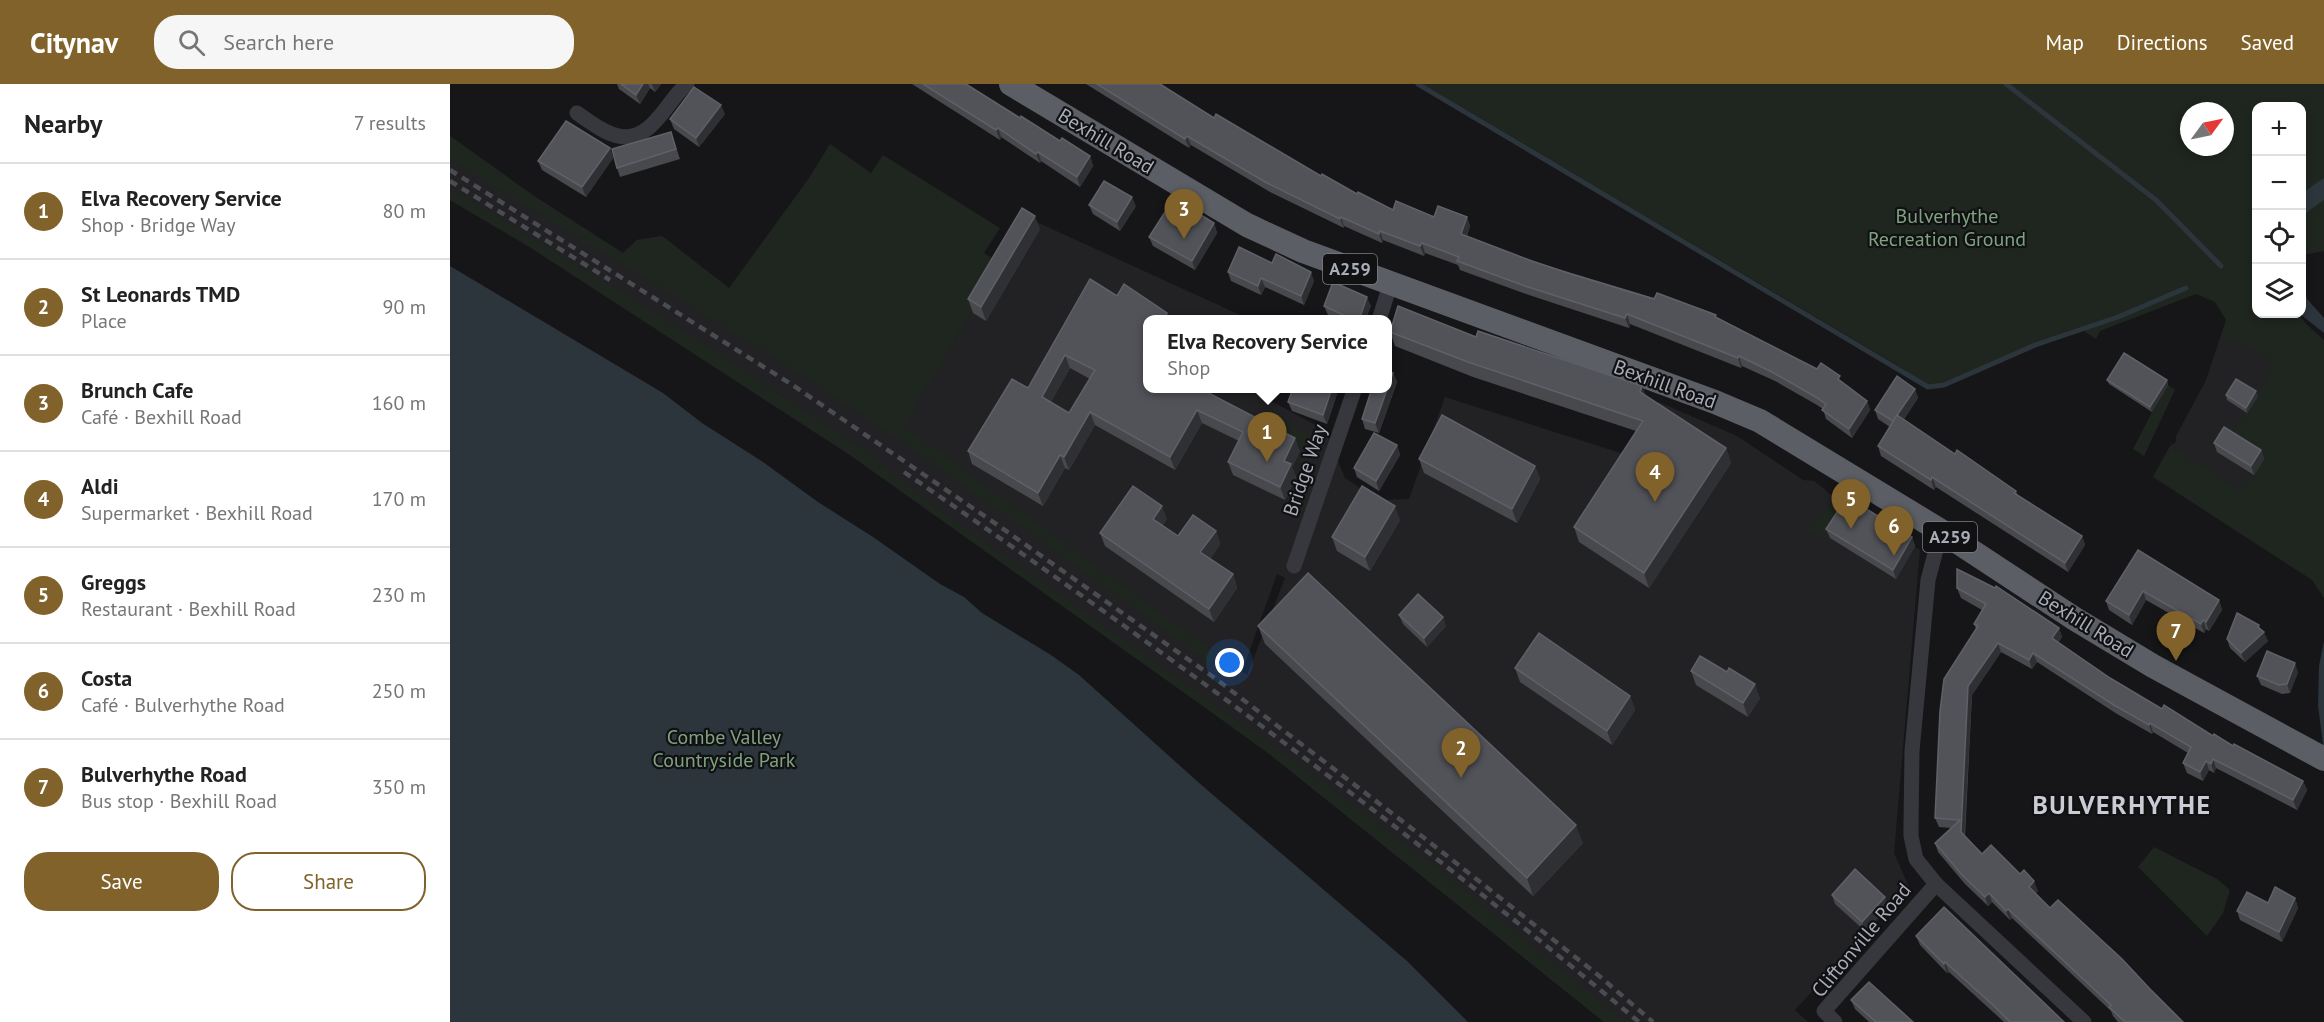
<!DOCTYPE html>
<html lang="en">
<head>
<meta charset="utf-8">
<style>
	:root { --surface:#fff; --page:#f6f6f6; --text:#222; --muted:#767676; --line:#e0e0e0; --accent:#80622a }
	body { margin:0; font-family:"PT Sans",sans-serif; background:var(--page); color:var(--text) }
	.controls { position:absolute; right:18px; top:18px; display:grid; overflow:hidden; border-radius:12px; box-shadow:0 3px 9px #0003 }
	.controls button { width:54px; height:54px; display:grid; place-items:center; padding:0; border:0; border-bottom:2px solid var(--line); background:var(--surface); color:var(--text); font:30px sans-serif }
	.compass { position:absolute; left:1730px; top:18px; width:54px; height:54px; border-radius:50%; background:var(--surface); box-shadow:0 3px 9px #0003; rotate:57deg }
	.you { position:absolute; left:780px; top:579px; width:21px; height:21px; margin:-15px; border:4px solid #fff; border-radius:50%; background:#1a73e8; box-shadow:0 0 0 9px #1a73e833 }
	.badge { display:grid; place-items:center; width:39px; height:39px; border-radius:50%; background:var(--accent); color:#fff; font-size:20px; font-weight:700 }
	.pin { position:absolute; translate:-50% -50px; filter:drop-shadow(0 2px 3px #0008) }
	.pin::after { content:''; position:absolute; top:32px; width:21px; height:18px; background:inherit; clip-path:polygon(0 0,100% 0,50% 100%) }
	.popup { position:absolute; left:693px; top:231px; width:249px; height:78px; box-sizing:border-box; display:grid; place-content:center; border-radius:12px; background:var(--surface); filter:drop-shadow(0 2px 4px #0005); font-size:20px; white-space:nowrap; color:var(--muted) }
	.popup b { font-size:22px; color:var(--text) }
	.popup::after { content:''; position:absolute; left:50%; top:100%; margin-left:-12px; border:12px solid transparent; border-top-color:var(--surface) }
	.list { margin:0; padding:0; list-style:none }
	h2 { display:flex; justify-content:space-between; align-items:center; height:78px; margin:0; padding:0 24px; font-size:26px }
	h2 small { font-size:20px; font-weight:400; color:var(--muted) }
	.list li { display:grid; grid-template-columns:39px 1fr auto; gap:18px; align-items:center; box-sizing:border-box; height:96px; padding:0 24px; border-top:2px solid var(--line) }
	.list b { display:block; font-size:22px; white-space:nowrap }
	.list p { margin:0; font-size:20px; white-space:nowrap; color:var(--muted) }
	.list em { font-size:20px; font-style:normal; color:var(--muted) }
	.actions { display:flex; gap:12px; padding:18px 24px }
	.actions a { flex:1; padding:14px 0; border:2px solid var(--accent); border-radius:24px; text-align:center; font-size:21px; color:var(--accent) }
	.actions .main { background:var(--accent); color:#fff }
	.icon { flex:none; width:33px; height:33px; fill:none; stroke:currentColor; stroke-width:2; stroke-linecap:round; stroke-linejoin:round }
	.map { position:relative; flex:none; width:1874px; height:938px; overflow:hidden }
	header { display:flex; align-items:center; gap:36px; box-sizing:border-box; height:84px; padding:0 30px; background:var(--accent); color:#fff }
	header strong { font-size:28px }
	nav { display:flex; gap:33px; margin-inline-start:auto; font-size:21px }
	.search { width:420px; height:54px; background:var(--page); display:flex; align-items:center; gap:15px; box-sizing:border-box; padding:0 21px; border-radius:24px; color:var(--muted); font-size:22px }
	main { display:flex }
	aside { flex:1; background:var(--surface) }
	.map>svg:first-child { display:block }
	.built { fill:#222225; fill-rule:evenodd }
	.green { fill:#1e261f; fill-rule:evenodd }
	.water { fill:#2c353c }
	.lines { fill:none; stroke-linecap:round; stroke-linejoin:round }
	.stream { stroke:#2c353c; stroke-width:5 }
	.minor { stroke:#37383d; stroke-width:15 }
	.trunk { stroke:#5b5e65; stroke-width:24 }
	.rail { stroke:#4a4c52; stroke-width:4.5; stroke-dasharray:8 6; stroke-linecap:butt }
	.wall { fill:#47494d; fill-rule:evenodd }
	.shaded-wall { fill:#2f3033 }
	.building { fill:#525359; stroke:#5f6168; stroke-width:1.5; fill-rule:evenodd }
	.labels { text-anchor:middle; stroke-width:4.5; stroke-linejoin:round; paint-order:stroke }
	.shield { fill:#111113; stroke:#7b7e86; stroke-width:1.5 }
	.shield-label { font-size:18px; font-weight:bold; fill:#a8adb8 }
	.street-label { font-size:20px; fill:#a8adb8; stroke:#111113 }
	.park-label { font-size:20px; fill:#7fa381; stroke:#111113 }
	.district-label { font-size:26px; font-weight:bold; letter-spacing:1.5px; fill:#c9ccd4; stroke:#111113 }
</style>
</head>
<body>
<header>
<strong>Citynav</strong>
<div class="search"><svg class="icon" aria-label="search" viewBox="0 0 24 24"><circle cx="10" cy="10" r="6"/><path d="M15 15l6 6"/></svg>Search here</div>
<nav><a>Map</a><a>Directions</a><a>Saved</a></nav>
</header>
<main>
<aside>
<h2>Nearby<small>7 results</small></h2>
<ul class="list">
<li><span class="badge">1</span><div><b>Elva Recovery Service</b><p>Shop · Bridge Way</p></div><em>80 m</em></li>
<li><span class="badge">2</span><div><b>St Leonards TMD</b><p>Place</p></div><em>90 m</em></li>
<li><span class="badge">3</span><div><b>Brunch Cafe</b><p>Café · Bexhill Road</p></div><em>160 m</em></li>
<li><span class="badge">4</span><div><b>Aldi</b><p>Supermarket · Bexhill Road</p></div><em>170 m</em></li>
<li><span class="badge">5</span><div><b>Greggs</b><p>Restaurant · Bexhill Road</p></div><em>230 m</em></li>
<li><span class="badge">6</span><div><b>Costa</b><p>Café · Bulverhythe Road</p></div><em>250 m</em></li>
<li><span class="badge">7</span><div><b>Bulverhythe Road</b><p>Bus stop · Bexhill Road</p></div><em>350 m</em></li>
</ul>
<div class="actions"><a class="main">Save</a><a>Share</a></div>
</aside>
<div class="map">
<svg width="1874" height="938" viewBox="0 0 1874 938">
	<rect width="100%" height="100%" fill="#161618"/>
	<g class="built">
		<path d="M0,52l84,60 89,57 14,-13 25,-4 242,189 124,-207 221,101 -102,1v68l128,1 -4,12 54,29 20,48 33,22 31,-1 36,-102 182,58 32,-53 78,34 66,44 11,1 25,20 11,5 70,44 -26,303 15,34 -114,123 13,12h-204l-336,-269 -68,-49 -350,-249 -322,-209 -78,-46zM827,490l8,4 -38,97 -5,-3z"/>
		<polygon points="1811,230 1874,455 1703,393 1720,362 1726,358 1726,352 1756,296 1776,236"/>
	</g>
	<g class="green">
		<path d="M973,0h901v167l-22,4v-149h-46v208h43l6,9 19,17v258l-12,-18 -159,-103 17,-31 70,43 14,-14 10,-15 -36,-24c18,-22 35,-44 45,-72l-21,-17 -31,-9 5,-18 -11,-18 -19,-8 -96,37 -4,8 -14,-9 -152,58 -30,-21zM1739,27h36v36h-36z"/>
		<path d="M0,52l84,60 89,57 14,-13 25,-4 67,52 80,-110 21,-34 41,29 12,-18 117,73 -16,25 17,10 -97,163 312,227 -5,11c-133,-96 -264,-194 -401,-283 -119,-77 -240,-148 -360,-221z"/>
		<polygon points="0,104 236,248 422,372 474,415 858,687 992,788 1175,938 1154,938 818,669 750,620 400,371 78,162 0,116"/>
		<polygon points="1718,301 1725,306 1694,372 1683,365 1702,328"/>
		<polygon points="820,326 871,359 868,372 812,344"/>
		<polygon points="1391,416 1399,418 1373,454 1356,444 1373,428"/>
		<polygon points="1704,763 1767,795 1780,806 1773,829 1757,852 1688,783"/>
	</g>
	<g class="water">
		<polygon points="1874,94 1874,116 1857,128 1852,135 1852,109"/>
		<polygon points="0,182 213,309 252,339 313,378 368,418 423,453 490,500 514,513 532,529 601,571 629,591 748,698 957,877 1018,938 0,938"/>
		<polygon points="1852,200 1857,215 1874,234 1874,249 1850,230 1852,230"/>
		<polygon points="1874,557 1874,668 1868,622 1869,582"/>
	</g>
	<g class="lines">
		<g class="stream">
			<polyline points="968,0 1478,303 1494,301 1585,261 1668,233 1736,204"/>
			<polyline points="1556,0 1706,116 1771,182"/>
		</g>
		<g class="minor">
			<path d="M127,29c29,20 53,40 82,4 10,-11 16,-23 28,-33"/>
			<polyline points="929,236 940,201"/>
			<polyline points="1491,447 1478,496 1462,667 1461,740 1461,752 1466,775 1486,800 1634,938"/>
			<polyline points="844,482 905,304"/>
			<polyline points="1385,938 1374,927 1486,800"/>
		</g>
		<polyline class="trunk" points="561,0 797,141 853,167 1265,318 1310,337 1491,447 1625,535 1703,582 1874,675"/>
		<g class="rail">
			<polyline points="0,86 341,300 549,442 766,595 973,753 1148,891 1203,938"/>
			<polyline points="0,97 160,196"/>
			<path d="M454,388c253,173 500,354 735,550"/>
		</g>
	</g>
	<g class="wall">
		<polygon points="167,0 211,0 205,8 200,4 190,20 169,5"/>
		<polygon points="462,0 516,0 570,34 610,57 640,72 643,82 630,103 591,77 590,79 551,53 550,56"/>
		<polygon points="636,0 710,0 764,34 871,92 907,110 943,126 984,133 1017,133 1020,142 1017,152 1082,177 1267,233 1393,299 1417,317 1420,326 1402,354 1376,335 1373,325 1367,321 1325,297 1292,282 1291,284 1180,240 1179,244 1079,211 1010,186 1008,181 975,169 974,172 933,156 932,159 894,142 894,144 820,108 741,61 739,64"/>
		<polygon points="275,30 249,63 224,45 220,35"/>
		<polygon points="221,48 230,75 170,93 167,84"/>
		<polygon points="160,64 163,74 136,113 92,86 88,77"/>
		<polygon points="639,121 686,122 670,147 643,130"/>
		<polygon points="764,139 767,149 745,186 703,162 699,153"/>
		<polygon points="590,145 536,237 523,229 518,215"/>
		<polygon points="822,179 864,197 854,221 815,203 811,211 781,197 778,188"/>
		<path d="M667,212l50,17 2,7h-22v68l62,5 91,58 -8,16 4,10 -11,23 -52,-25 -5,-13 11,-21 -37,-18 -27,47 -80,-45 -26,45 -4,-2 -22,38 -71,-42 -4,-13zM620,284l20,11 -21,34 -18,-11z"/>
		<polygon points="874,222 921,222 915,236 887,236 878,231"/>
		<polygon points="940,248 1026,253 1196,312 1276,364 1281,379 1199,504 1129,458 1124,443 1186,347 1023,293 945,262"/>
		<polygon points="943,289 947,298 929,349 915,345 912,335"/>
		<polygon points="1657,296 1717,296 1718,301 1702,328 1659,300"/>
		<polygon points="889,304 877,340 842,327 838,318"/>
		<polygon points="1465,305 1468,314 1454,335 1505,370 1566,407 1568,412 1632,452 1635,461 1618,488 1486,403 1484,406 1431,372 1428,362 1440,343 1428,335 1425,326"/>
		<polygon points="1776,311 1808,312 1797,329 1777,316"/>
		<polygon points="1764,359 1811,366 1814,375 1804,391 1767,368"/>
		<polygon points="947,361 950,371 929,407 907,393 904,384"/>
		<polygon points="969,375 1085,382 1090,395 1067,439 974,389"/>
		<polygon points="717,435 712,442 728,452 766,447 770,460 760,475 783,490 787,504 764,538 655,462 650,449"/>
		<polygon points="950,436 920,487 887,467 882,453"/>
		<polygon points="1376,445 1462,453 1465,462 1446,495 1380,454"/>
		<polygon points="1688,466 1769,516 1772,526 1759,547 1756,545 1754,549 1696,516 1682,541 1659,526 1656,517"/>
		<polygon points="1507,504 1609,544 1612,553 1608,559 1660,594 1712,625 1783,662 1853,697 1857,706 1847,726 1766,684 1764,689 1759,686 1753,697 1737,689 1733,679 1738,669 1703,648 1702,650 1667,630 1587,578 1582,585 1551,568 1522,611 1515,752 1532,770 1588,807 1585,809 1600,824 1700,905 1733,938 1668,938 1663,932 1661,927 1562,834 1560,836 1542,818 1538,822 1515,800 1488,768 1485,759 1501,744 1489,743 1485,734 1526,545 1524,540 1532,526 1511,514"/>
		<polygon points="949,531 996,542 977,563 953,540"/>
		<polygon points="808,542 1133,759 1083,812 815,560"/>
		<polygon points="1810,544 1818,557 1795,578 1780,564 1777,555"/>
		<polygon points="1065,584 1180,612 1185,626 1162,661 1070,598"/>
		<polygon points="1241,587 1310,614 1298,633 1246,601"/>
		<polygon points="1848,588 1840,609 1832,610 1811,601 1807,592"/>
		<polygon points="1382,811 1439,822 1415,847 1385,820"/>
		<polygon points="1845,814 1848,824 1832,858 1790,836 1787,827 1818,819"/>
		<polygon points="1466,852 1614,938 1554,938 1499,888 1497,889 1470,861"/>
		<polygon points="1401,916 1463,938 1419,938 1405,925"/>
	</g>
	<g class="shaded-wall">
		<polygon points="193,0 198,0 200,4 190,20 186,11"/>
		<polygon points="202,0 211,0 205,8"/>
		<polygon points="271,21 275,30 249,63 246,54"/>
		<polygon points="548,44 551,53 550,56 546,46"/>
		<polygon points="737,52 741,61 739,64 735,55"/>
		<polygon points="160,64 163,74 136,113 132,103"/>
		<polygon points="588,68 591,77 590,79 586,70"/>
		<polygon points="640,72 643,82 630,103 627,93"/>
		<polygon points="682,113 686,122 670,147 667,138"/>
		<polygon points="585,132 590,145 536,237 531,223"/>
		<polygon points="891,133 894,142 894,144 890,135"/>
		<polygon points="1017,133 1020,142 1014,159 1011,150"/>
		<polygon points="764,139 767,149 745,186 742,177"/>
		<polygon points="930,147 933,156 932,159 929,150"/>
		<polygon points="972,159 975,169 974,172 970,162"/>
		<polygon points="861,188 864,197 854,221 851,212"/>
		<polygon points="811,194 815,203 811,211 808,202"/>
		<polygon points="917,213 921,222 915,236 909,236"/>
		<polygon points="717,229 719,236 713,236"/>
		<polygon points="1177,230 1180,240 1179,244 1175,234"/>
		<polygon points="697,264 697,283 693,271"/>
		<polygon points="615,271 620,284 597,326 592,313"/>
		<polygon points="1289,272 1292,282 1291,284 1288,274"/>
		<polygon points="943,289 947,298 929,349 925,339"/>
		<polygon points="1717,296 1718,301 1702,328 1700,323"/>
		<polygon points="1192,302 1198,317 1190,308"/>
		<polygon points="749,304 762,304 753,317"/>
		<polygon points="882,304 889,304 877,340 873,331"/>
		<polygon points="1465,305 1468,314 1446,346 1443,337"/>
		<polygon points="1806,307 1808,312 1797,329 1796,324"/>
		<polygon points="1417,317 1420,326 1402,354 1399,345"/>
		<polygon points="747,326 752,339 725,386 720,373"/>
		<polygon points="640,328 645,341 619,386 614,373"/>
		<polygon points="845,354 850,367 842,383 846,393 835,416 830,403 834,377"/>
		<polygon points="947,361 950,371 929,407 926,397"/>
		<polygon points="1276,364 1281,379 1199,504 1194,489"/>
		<polygon points="1811,366 1814,375 1804,391 1801,382"/>
		<polygon points="610,371 615,384 593,422 588,409"/>
		<polygon points="1085,382 1090,395 1067,439 1062,425"/>
		<polygon points="1482,393 1486,403 1484,406 1481,396"/>
		<polygon points="712,422 717,435 707,448 703,435"/>
		<polygon points="945,422 950,436 920,487 915,473"/>
		<polygon points="766,447 770,460 755,482 750,468"/>
		<polygon points="1632,452 1635,461 1618,488 1615,479"/>
		<polygon points="1462,453 1465,462 1446,495 1443,486"/>
		<polygon points="783,490 787,504 764,538 759,525"/>
		<polygon points="1693,507 1696,516 1682,541 1679,531"/>
		<polygon points="1769,516 1772,526 1759,547 1756,538"/>
		<polygon points="993,533 996,542 977,563 974,554"/>
		<polygon points="1753,536 1756,545 1754,549 1751,540"/>
		<polygon points="1809,541 1812,550 1814,548 1818,557 1795,578 1791,569"/>
		<polygon points="1609,544 1612,553 1605,564 1602,554"/>
		<polygon points="1548,559 1551,568 1522,611 1514,757 1511,748 1518,602"/>
		<polygon points="1583,569 1587,578 1582,585 1579,576"/>
		<polygon points="1845,579 1848,588 1840,609 1837,600"/>
		<polygon points="1305,600 1310,614 1298,633 1293,619"/>
		<polygon points="1180,612 1185,626 1162,661 1157,647"/>
		<polygon points="1700,639 1703,648 1702,650 1699,641"/>
		<polygon points="1763,675 1766,684 1764,689 1761,680"/>
		<polygon points="1756,677 1759,686 1753,697 1750,688"/>
		<polygon points="1853,697 1857,706 1847,726 1843,716"/>
		<polygon points="1126,741 1133,759 1083,812 1077,794"/>
		<polygon points="1584,797 1588,807 1583,812 1579,803"/>
		<polygon points="1539,809 1542,818 1538,822 1535,813"/>
		<polygon points="1435,813 1439,822 1415,847 1412,838"/>
		<polygon points="1845,814 1848,824 1832,858 1829,848"/>
		<polygon points="1558,825 1562,834 1560,836 1556,827"/>
		<polygon points="1495,878 1499,888 1497,889 1494,880"/>
	</g>
	<g class="building">
		<polygon points="171,0 193,0 186,11"/>
		<polygon points="473,0 516,0 570,34 571,32 610,57 612,54 640,72 627,93 588,68 586,70 548,44 546,46"/>
		<polygon points="647,0 710,0 764,34 766,30 871,92 872,90 907,110 908,108 943,126 946,117 984,133 988,122 1017,133 1011,150 1082,177 1121,190 1204,215 1207,209 1266,231 1265,233 1367,285 1371,279 1390,292 1388,295 1417,317 1399,345 1372,326 1376,320 1364,312 1322,288 1289,272 1288,274 1177,230 1175,234 1075,202 1007,177 1009,173 972,159 970,162 930,147 929,150 891,133 890,135 817,99 737,52 735,55"/>
		<polygon points="244,3 271,21 246,54 220,35"/>
		<polygon points="116,37 160,64 132,103 88,77"/>
		<polygon points="221,48 226,65 167,84 162,65"/>
		<polygon points="654,97 682,113 667,138 639,121"/>
		<polygon points="724,114 764,139 742,177 699,153"/>
		<polygon points="572,124 585,132 531,223 518,215"/>
		<polygon points="789,163 822,179 826,170 861,188 851,212 811,194 808,202 778,188"/>
		<path d="M640,195l27,17 7,-12 43,29 -4,7h-16v28l-4,7 4,3v30h52l96,50 -11,23 7,3 -11,23 -52,-25 15,-30 -46,-22 -27,47 -80,-45 -26,45 -4,-2 -22,38 -70,-42 44,-72 16,9zM615,271l30,15 -26,43 -27,-16z"/>
		<polygon points="883,198 917,213 909,236 904,236 874,222"/>
		<polygon points="948,222 1026,253 1028,247 1192,302 1190,308 1276,364 1194,489 1124,443 1193,337 1018,278 940,248"/>
		<polygon points="1674,269 1717,296 1700,323 1657,296"/>
		<polygon points="937,287 943,289 925,339 912,335 922,304 937,304"/>
		<polygon points="1447,292 1465,305 1443,337 1425,326"/>
		<polygon points="1786,295 1806,307 1796,324 1776,311"/>
		<polygon points="843,304 882,304 873,331 838,318"/>
		<polygon points="992,331 1085,382 1062,425 969,375"/>
		<polygon points="1447,331 1505,370 1507,366 1566,407 1564,409 1632,452 1615,479 1482,393 1481,396 1428,362"/>
		<polygon points="1774,343 1811,366 1801,382 1764,359"/>
		<polygon points="924,349 947,361 926,397 904,384"/>
		<polygon points="683,402 712,422 703,435 728,452 743,431 766,447 750,468 783,490 759,525 650,449"/>
		<polygon points="912,402 945,422 915,473 882,453"/>
		<polygon points="1397,413 1462,453 1443,486 1376,445"/>
		<polygon points="1688,466 1769,516 1756,538 1753,536 1751,540 1693,507 1679,531 1656,517"/>
		<polygon points="1507,485 1545,504 1546,502 1609,544 1602,554 1660,594 1712,625 1714,621 1763,652 1764,650 1783,662 1784,660 1853,697 1843,716 1763,675 1761,680 1756,677 1750,688 1733,679 1741,663 1700,639 1699,641 1664,621 1583,569 1579,576 1548,559 1518,602 1511,748 1532,770 1541,761 1570,790 1574,786 1584,797 1579,803 1600,824 1608,816 1672,875 1700,905 1733,938 1675,938 1659,923 1661,921 1558,825 1556,827 1539,809 1535,813 1512,791 1485,759 1510,736 1485,734 1490,627 1494,595 1528,542 1524,540 1536,520 1507,504"/>
		<polygon points="858,489 1126,741 1077,794 808,542"/>
		<polygon points="968,510 993,533 974,554 949,531"/>
		<polygon points="1787,529 1809,541 1808,543 1814,548 1791,569 1777,555"/>
		<polygon points="1089,549 1180,612 1157,647 1065,584"/>
		<polygon points="1817,567 1845,579 1837,600 1829,601 1807,592"/>
		<polygon points="1250,572 1277,588 1279,584 1305,600 1293,619 1241,587"/>
		<polygon points="1405,785 1435,813 1412,838 1382,811"/>
		<polygon points="1825,803 1845,814 1829,848 1787,827 1797,808 1818,819"/>
		<polygon points="1494,823 1614,938 1560,938 1544,922 1495,878 1494,880 1466,852"/>
		<polygon points="1419,898 1463,938 1426,938 1401,916"/>
	</g>
	<g class="labels">
		<g class="shield">
			<rect x="873" y="170" width="54" height="30" rx="4.5"/>
			<rect x="1473" y="438" width="54" height="30" rx="4.5"/>
		</g>
		<g class="shield-label">
			<text x="900" y="191">A259</text>
			<text x="1500" y="459">A259</text>
		</g>
		<g class="street-label">
			<text transform="translate(656 57) rotate(31)" y="7">Bexhill Road</text>
			<text transform="translate(1215 300) rotate(20)" y="7">Bexhill Road</text>
			<text transform="translate(855 386) rotate(-71)" y="7">Bridge Way</text>
			<text transform="translate(1636 540) rotate(32)" y="7">Bexhill Road</text>
			<text transform="translate(1411 856) rotate(-50)" y="7">Cliftonville Road</text>
		</g>
		<g class="park-label">
			<text x="1497" y="139">Bulverhythe<tspan x="1497" dy="23">Recreation Ground</tspan></text>
			<text x="274" y="660">Combe Valley<tspan x="274" dy="23">Countryside Park</tspan></text>
		</g>
		<g class="district-label">
			<text x="1672" y="730">BULVERHYTHE</text>
		</g>
	</g>
</svg>
<div class="controls">
<button>+</button>
<button>−</button>
<button><svg class="icon" aria-label="locate" viewBox="0 0 24 24"><circle cx="12" cy="12" r="6"/><path d="M12 2v4M12 18v4M2 12h4M18 12h4"/></svg></button>
<button><svg class="icon" aria-label="layers" viewBox="0 0 24 24"><path d="M12 4l9 5-9 5-9-5zM3 14l9 5 9-5"/></svg></button>
</div>
<svg class="compass" viewBox="-18 -18 36 36"><path d="M0-13l5 13h-10z" fill="#e53935"/><path d="M0 13l5-13h-10z" fill="#767676"/></svg>
<div class="you"></div>
<div class="pin badge" style="left:817px;top:378px">1</div>
<div class="popup"><b>Elva Recovery Service</b>Shop</div>
<div class="pin badge" style="left:1011px;top:694px">2</div>
<div class="pin badge" style="left:734px;top:155px">3</div>
<div class="pin badge" style="left:1205px;top:418px">4</div>
<div class="pin badge" style="left:1401px;top:445px">5</div>
<div class="pin badge" style="left:1444px;top:472px">6</div>
<div class="pin badge" style="left:1726px;top:577px">7</div>
</div>
</main>
</body>
</html>
